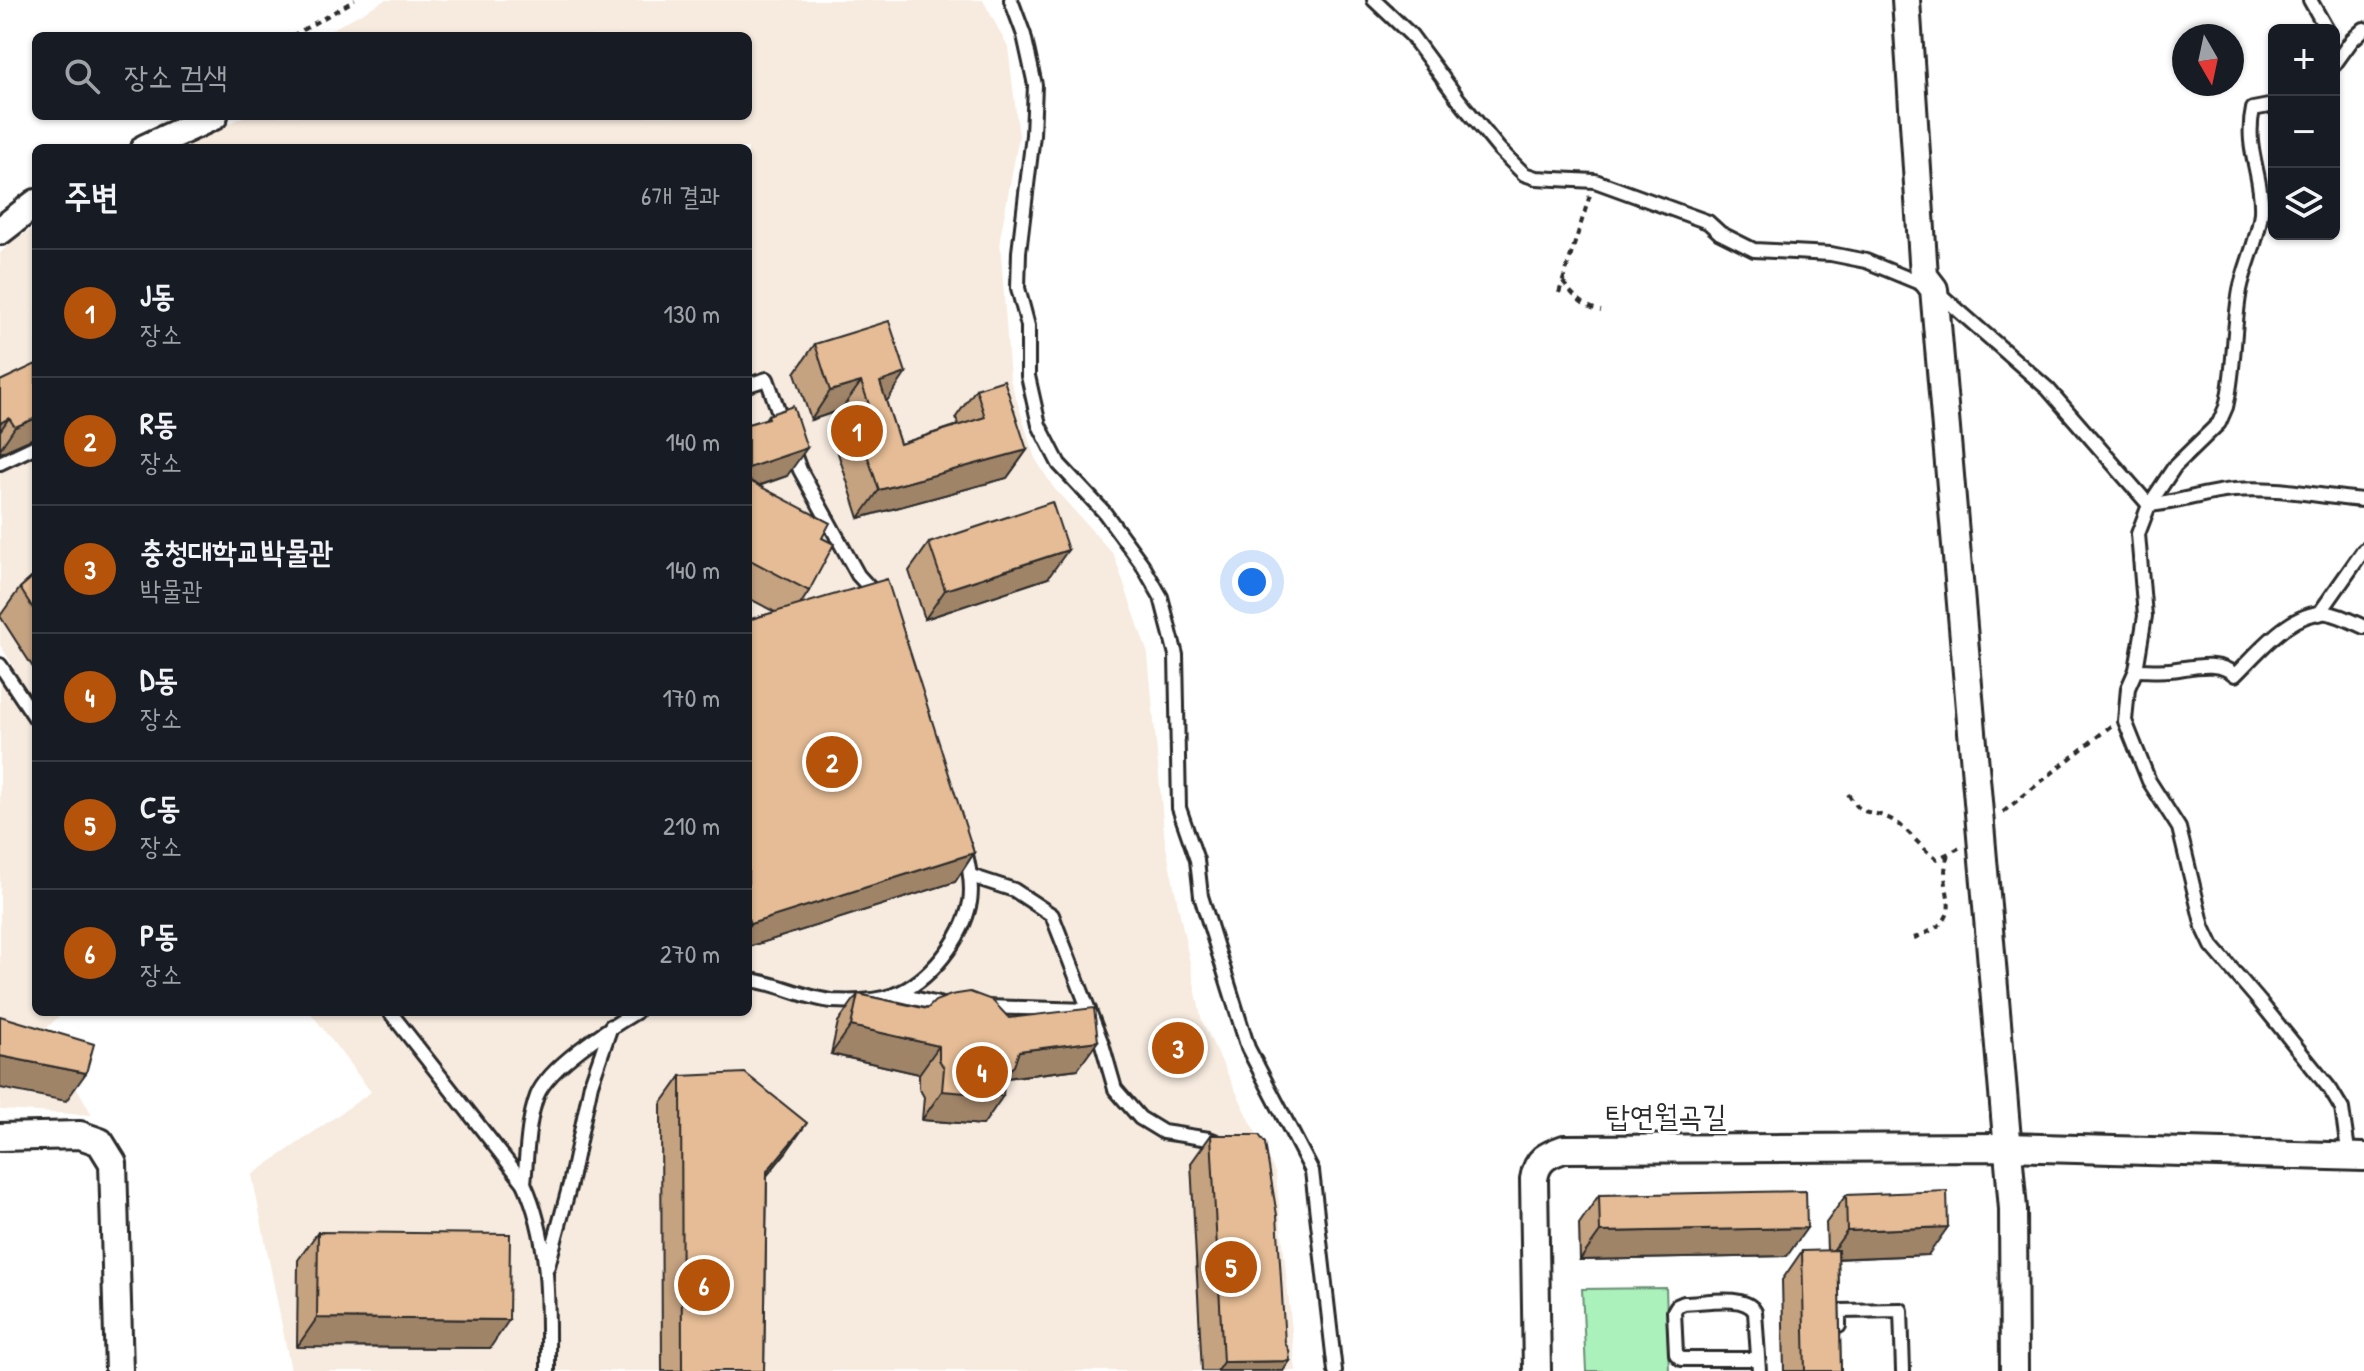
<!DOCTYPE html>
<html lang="ko">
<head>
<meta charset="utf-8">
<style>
	:root { --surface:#171b24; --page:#242831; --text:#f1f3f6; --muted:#9ea1a6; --line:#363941; --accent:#b45309 }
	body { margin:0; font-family:"Patrick Hand","Poor Story",sans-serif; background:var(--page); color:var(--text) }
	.controls { position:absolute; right:24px; top:24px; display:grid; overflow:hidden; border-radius:12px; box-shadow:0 2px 6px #0004 }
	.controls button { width:72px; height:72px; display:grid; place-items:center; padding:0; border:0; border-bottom:2px solid var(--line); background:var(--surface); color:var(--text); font:40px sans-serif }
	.compass { position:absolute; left:2172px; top:24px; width:72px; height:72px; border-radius:50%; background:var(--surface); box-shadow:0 2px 6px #0004; rotate:171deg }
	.you { position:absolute; left:1252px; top:582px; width:28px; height:28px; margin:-20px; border:6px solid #fff; border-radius:50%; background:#1a73e8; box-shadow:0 0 0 12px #1a73e833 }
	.badge { display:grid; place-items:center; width:52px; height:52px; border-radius:50%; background:var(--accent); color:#fff; font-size:26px; font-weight:700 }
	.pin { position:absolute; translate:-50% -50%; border:4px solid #fff; box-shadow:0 2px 8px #0006 }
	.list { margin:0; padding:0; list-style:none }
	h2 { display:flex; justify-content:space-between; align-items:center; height:104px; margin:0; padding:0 32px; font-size:34px }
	h2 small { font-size:26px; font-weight:400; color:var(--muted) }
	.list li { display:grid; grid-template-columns:52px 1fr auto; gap:24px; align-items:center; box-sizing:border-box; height:128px; padding:0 32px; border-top:2px solid var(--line) }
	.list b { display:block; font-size:30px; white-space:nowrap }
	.list p { margin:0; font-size:26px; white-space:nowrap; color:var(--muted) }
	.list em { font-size:26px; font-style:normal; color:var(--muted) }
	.icon { flex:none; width:44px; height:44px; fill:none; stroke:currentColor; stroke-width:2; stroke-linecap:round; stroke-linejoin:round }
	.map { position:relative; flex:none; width:2364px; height:1371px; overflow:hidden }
	.search { position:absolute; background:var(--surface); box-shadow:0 2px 6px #0004; left:32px; top:32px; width:720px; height:88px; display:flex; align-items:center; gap:20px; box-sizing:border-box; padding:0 28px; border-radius:12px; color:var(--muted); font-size:30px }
	.panel { position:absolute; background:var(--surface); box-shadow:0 2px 6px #0004; left:32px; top:144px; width:720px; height:872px; border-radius:12px }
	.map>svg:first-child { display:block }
	.built { fill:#f7ebdf }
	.green { fill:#abf1bc; stroke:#6b8e74; stroke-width:2 }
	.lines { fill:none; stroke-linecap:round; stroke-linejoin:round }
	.lane-casing { stroke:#2b2b2b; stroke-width:18 }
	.street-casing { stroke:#2b2b2b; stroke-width:32 }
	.path { stroke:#2b2b2b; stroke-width:4; stroke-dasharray:6 6; stroke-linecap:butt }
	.lane { stroke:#fff; stroke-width:12 }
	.street { stroke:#fff; stroke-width:26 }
	.wall { fill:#c5a280; stroke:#2b2b2b; stroke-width:2 }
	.shaded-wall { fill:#a08468; stroke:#2b2b2b; stroke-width:2 }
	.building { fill:#e5bc95; stroke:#2b2b2b; stroke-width:2 }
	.labels { text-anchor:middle; stroke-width:6; stroke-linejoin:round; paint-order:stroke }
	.street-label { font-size:30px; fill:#2b2b2b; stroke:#fff }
</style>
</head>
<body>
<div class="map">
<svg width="2364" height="1371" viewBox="0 0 2364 1371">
	<rect width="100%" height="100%" fill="#fff"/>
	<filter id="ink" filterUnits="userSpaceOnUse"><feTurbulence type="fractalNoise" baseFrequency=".0125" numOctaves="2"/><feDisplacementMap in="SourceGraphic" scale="16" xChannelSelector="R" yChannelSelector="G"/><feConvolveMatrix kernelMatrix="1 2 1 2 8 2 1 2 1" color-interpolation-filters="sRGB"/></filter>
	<g filter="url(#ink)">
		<g class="built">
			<polygon points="385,0 983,0 1008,47 1019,136 1000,239 1010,379 1035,458 1053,487 1114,555 1148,654 1165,842 1202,1021 1276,1174 1296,1371 291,1371 252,1175 371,1092 310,1012 748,1012 748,148 180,148 244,116 748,116 748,36 320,36"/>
			<polygon points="36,227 36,1012 63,1012 45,1030 92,1115 0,1110 0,676 14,667 0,645 0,253 15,239"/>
		</g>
		<polygon class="green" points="1666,1288 1669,1371 1586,1371 1582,1289"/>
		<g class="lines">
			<g class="lane-casing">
				<g id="lane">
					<polyline points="1011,0 1024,35 1035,85 1033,135 1019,252 1018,288 1028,326 1028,376 1039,425 1059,464 1104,512 1142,564 1161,597 1176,655 1179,808 1197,860 1201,896 1248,1048 1312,1171 1335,1371"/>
					<path d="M1374,0l37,35 48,65 40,49 25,25 12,4 59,3 113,41 12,11 34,17 77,4 35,7 68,28 114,100 101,116c30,-2 55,-13 85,-15 43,-4 87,7 130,10"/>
					<polyline points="2310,0 2327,30"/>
					<polyline points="2334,65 2352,40 2364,29"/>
					<path d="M2274,105l-21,4c-9,41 10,65 8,103 -2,26 -16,53 -21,78 -7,39 -5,79 -14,117l-7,16 -44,43 -26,39 -11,29 7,82 -9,54 -8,18 -3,33 24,60 30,47 24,99 9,19 48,56 70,87 12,20 7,48"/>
					<polyline points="748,385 767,379 784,427"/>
					<polyline points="792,448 800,470 858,575 878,597"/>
					<polyline points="0,463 36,446"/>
					<polyline points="2319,614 2364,550"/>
					<polyline points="0,665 36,719"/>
					<path d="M2136,670c11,0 23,1 34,0 20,-2 48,-11 65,5 24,-23 56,-65 93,-62 12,2 25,9 36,14"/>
					<polyline points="971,876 1014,890 1052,915 1102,1044 1115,1089 1140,1118 1163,1132 1209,1139 1222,1144"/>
					<path d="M748,980c29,2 55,18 84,21 20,1 43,1 62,-6 35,-13 69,-56 76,-93 3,-18 -1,-37 -6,-55"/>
					<polyline points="896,994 947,1006"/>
					<polyline points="986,1007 1089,1010"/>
					<path d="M390,1012l134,171c27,59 24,124 24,188"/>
					<path d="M524,1183c3,-28 3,-60 13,-87 11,-29 72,-68 99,-84"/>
					<polyline points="548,1266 570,1184 591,1084 611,1026"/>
					<polyline points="1839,1326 1839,1311 1901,1310 1903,1371"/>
					<path d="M1758,1359h-77l-5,-5 -2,-43 3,-5 7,-3c19,0 61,-10 71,9l4,59"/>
				</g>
			</g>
			<g class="street-casing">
				<g id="street">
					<polyline points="1906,0 1924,276 1934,289 2013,1209 2014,1371"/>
					<polyline points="145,148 214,116"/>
					<polyline points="0,231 36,203"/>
					<polyline points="0,1137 80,1135 100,1142 113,1163 119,1371"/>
					<path d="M1537,1371l-3,-192c3,-20 13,-24 30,-30l443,-2 357,10"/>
				</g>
			</g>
			<g class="path">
				<polyline points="292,36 355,0"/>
				<path d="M1563,282c10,14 21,25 38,29"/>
				<polyline points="1559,293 1590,195"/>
				<path d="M1848,794c16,24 15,14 38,23 20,7 33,31 51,42l22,-11"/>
				<polyline points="2003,812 2112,725"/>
				<path d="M1914,938c60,-22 21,-42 34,-84"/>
			</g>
			<use href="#lane" class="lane"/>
			<use href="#street" class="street"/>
		</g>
		<g class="wall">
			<polygon points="815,344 886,401 900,444 958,425 956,417 976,389 1027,450 1007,478 859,518 836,447 848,430 841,410 811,420 795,373"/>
			<polygon points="0,381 36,437 0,453"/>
			<polygon points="768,415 787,476 759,486 822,538 809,591 800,605 974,853 955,882 748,947 748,620 775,612 748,598 748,424 765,419"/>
			<polygon points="929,543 1048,578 925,619 909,571"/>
			<polygon points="36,574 36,672 0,616 20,588"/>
			<polygon points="858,994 927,1009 1078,1069 1006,1078 983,1125 922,1120 924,1097 919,1088 919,1074 831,1054 838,1022"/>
			<polygon points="681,1076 787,1151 767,1176 764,1371 662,1371 661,1104"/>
			<polygon points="1211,1135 1283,1371 1202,1371 1191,1163"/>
			<polygon points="1599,1195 1787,1256 1580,1260 1579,1224"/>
			<polygon points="1846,1195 1928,1255 1838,1259 1841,1371 1784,1371 1782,1280 1802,1251 1827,1251 1826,1223"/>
			<polygon points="318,1232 490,1348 297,1347 298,1260"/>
		</g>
		<g class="shaded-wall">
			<polygon points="906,373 887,401 869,407 880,382"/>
			<polygon points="861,382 841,410 811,420 830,391"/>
			<polygon points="9,418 0,431 0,423"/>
			<polygon points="36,418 36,437 0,453 0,449 15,427"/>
			<polygon points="807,448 787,476 748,489 748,468"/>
			<polygon points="1027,450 1007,478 859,518 879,490"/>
			<polygon points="1068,550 1048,578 925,619 945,590"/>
			<polygon points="974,853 955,882 748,947 748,927 750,924"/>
			<polygon points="851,1026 939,1046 919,1074 831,1054"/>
			<polygon points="1098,1041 1078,1069 1006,1078 994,1094 1003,1096 983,1125 922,1120 942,1091 1019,1051"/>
			<polygon points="0,1056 86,1073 66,1101 0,1088"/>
			<polygon points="807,1123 787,1151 747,1199 767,1171"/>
			<polygon points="1948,1227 1928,1255 1827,1259 1847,1231"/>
			<polygon points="1807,1228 1787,1256 1580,1260 1600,1232"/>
			<polygon points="317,1318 509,1320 490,1348 297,1347"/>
			<polygon points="1290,1361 1283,1371 1217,1371 1223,1362"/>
		</g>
		<g class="building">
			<polygon points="889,321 906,373 880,382 900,444 985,417 976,389 1004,380 1027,450 879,490 855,419 872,413 861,382 830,391 815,344"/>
			<polygon points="36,364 36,418 15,427 9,418 0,423 0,381"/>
			<polygon points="793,406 807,448 748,468 748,424 769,418 768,415"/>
			<polygon points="748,480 830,523 822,538 834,544 809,591 748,559"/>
			<polygon points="1052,502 1068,550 945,590 929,543"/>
			<polygon points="36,574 36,613 20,588"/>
			<polygon points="887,579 974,853 750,924 748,918 748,620"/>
			<polygon points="970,992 992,1000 1009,1018 1094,1008 1098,1041 1019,1051 1014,1066 1005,1074 1003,1096 942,1091 944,1068 939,1060 939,1046 851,1026 858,994 927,1009 935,1001 951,995"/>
			<polygon points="0,1016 94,1044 86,1073 0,1056"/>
			<polygon points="745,1073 807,1123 767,1171 764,1371 682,1371 681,1076"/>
			<polygon points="1211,1135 1259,1135 1265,1143 1277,1215 1285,1343 1289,1350 1290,1361 1223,1362"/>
			<polygon points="1806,1191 1807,1228 1600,1232 1599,1195"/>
			<polygon points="1947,1191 1948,1227 1847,1231 1846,1195"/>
			<polygon points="318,1232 510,1234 509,1320 317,1318"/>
			<polygon points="1838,1250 1841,1371 1805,1371 1802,1251"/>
		</g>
	</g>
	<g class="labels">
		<g class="street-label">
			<text x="1666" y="1126">탑연월곡길</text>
		</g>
	</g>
</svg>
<div class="controls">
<button>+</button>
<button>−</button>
<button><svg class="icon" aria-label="layers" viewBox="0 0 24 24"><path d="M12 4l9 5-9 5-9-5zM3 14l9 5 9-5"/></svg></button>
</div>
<svg class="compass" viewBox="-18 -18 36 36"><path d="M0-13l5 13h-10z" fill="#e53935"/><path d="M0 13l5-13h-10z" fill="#9ea1a6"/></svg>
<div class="you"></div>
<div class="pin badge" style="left:857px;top:431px">1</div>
<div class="pin badge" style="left:832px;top:762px">2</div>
<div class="pin badge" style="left:1178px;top:1048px">3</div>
<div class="pin badge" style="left:982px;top:1072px">4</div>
<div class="pin badge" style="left:1231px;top:1267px">5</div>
<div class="pin badge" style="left:704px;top:1285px">6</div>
<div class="search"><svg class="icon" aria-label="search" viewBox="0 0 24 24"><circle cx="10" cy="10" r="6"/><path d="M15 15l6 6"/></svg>장소 검색</div>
<section class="panel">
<h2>주변<small>6개 결과</small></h2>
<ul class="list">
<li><span class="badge">1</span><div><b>J동</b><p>장소</p></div><em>130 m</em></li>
<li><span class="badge">2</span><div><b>R동</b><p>장소</p></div><em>140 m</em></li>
<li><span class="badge">3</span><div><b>충청대학교박물관</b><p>박물관</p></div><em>140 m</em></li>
<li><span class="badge">4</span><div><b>D동</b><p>장소</p></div><em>170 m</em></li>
<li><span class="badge">5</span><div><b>C동</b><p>장소</p></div><em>210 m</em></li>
<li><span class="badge">6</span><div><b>P동</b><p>장소</p></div><em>270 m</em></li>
</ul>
</section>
</div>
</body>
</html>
